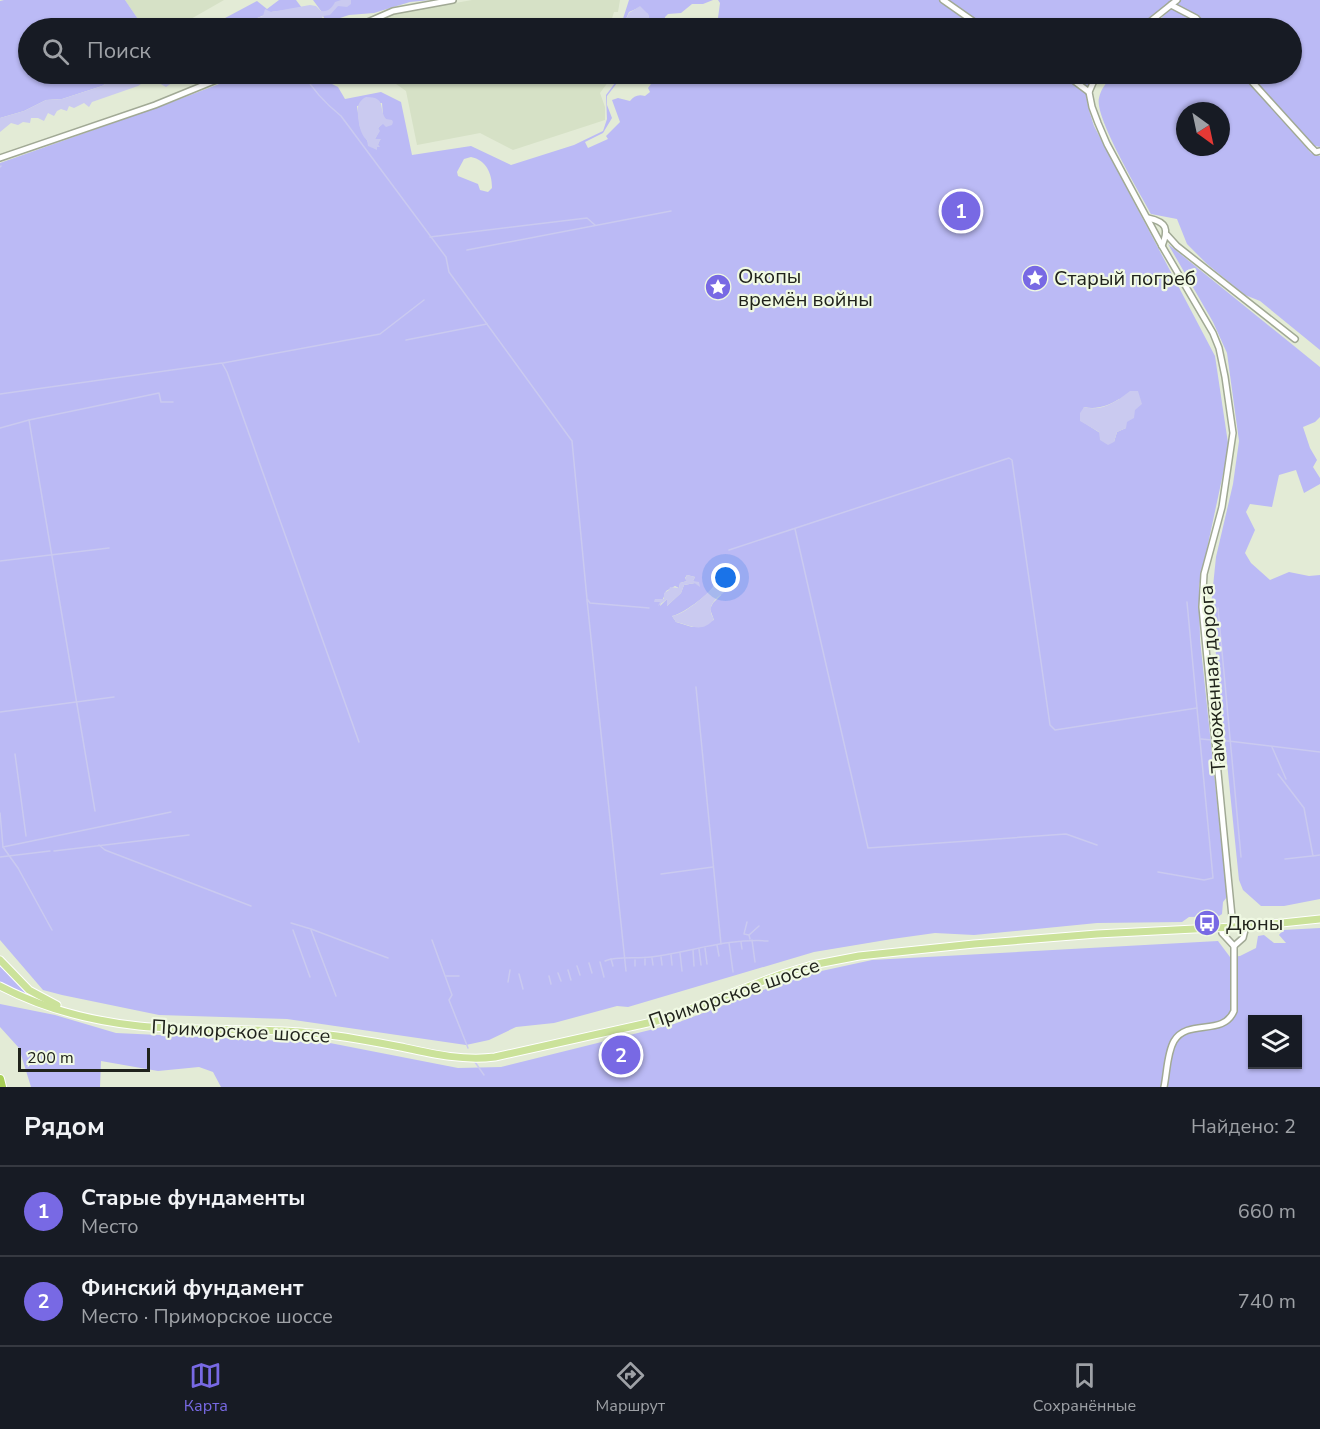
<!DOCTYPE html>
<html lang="ru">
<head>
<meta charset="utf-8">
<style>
	:root { --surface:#171b24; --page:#20242c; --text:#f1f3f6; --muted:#9ea1a6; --line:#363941; --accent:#7869e4 }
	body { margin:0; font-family:"Nunito Sans",sans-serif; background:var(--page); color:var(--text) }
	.controls { position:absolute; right:18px; bottom:18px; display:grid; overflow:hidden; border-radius:0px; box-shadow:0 2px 4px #0004 }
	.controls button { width:54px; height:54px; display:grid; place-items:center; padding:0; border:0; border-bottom:2px solid var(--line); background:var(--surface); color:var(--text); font:30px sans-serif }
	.compass { position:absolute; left:1176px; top:102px; width:54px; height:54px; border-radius:50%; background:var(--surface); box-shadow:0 2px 4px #0004; rotate:147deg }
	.scale { position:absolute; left:18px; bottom:15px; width:132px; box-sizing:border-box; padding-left:6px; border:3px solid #20231c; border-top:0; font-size:16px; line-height:21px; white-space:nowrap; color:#20231c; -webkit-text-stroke:4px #f0f9e3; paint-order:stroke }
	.you { position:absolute; left:726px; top:578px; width:21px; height:21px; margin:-15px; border:4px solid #fff; border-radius:50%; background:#1a73e8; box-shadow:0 0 0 9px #1a73e833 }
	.badge { display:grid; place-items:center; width:39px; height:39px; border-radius:50%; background:var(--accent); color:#fff; font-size:20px; font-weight:700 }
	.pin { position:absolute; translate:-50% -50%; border:3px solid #fff; box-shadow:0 2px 6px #0006 }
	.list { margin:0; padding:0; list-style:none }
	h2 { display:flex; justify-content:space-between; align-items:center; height:78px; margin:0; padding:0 24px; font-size:26px }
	h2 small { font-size:20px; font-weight:400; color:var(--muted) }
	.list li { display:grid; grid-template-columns:39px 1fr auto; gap:18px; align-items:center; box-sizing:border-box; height:90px; padding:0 24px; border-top:2px solid var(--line) }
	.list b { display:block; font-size:22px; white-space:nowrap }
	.list p { margin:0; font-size:20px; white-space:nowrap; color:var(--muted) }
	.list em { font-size:20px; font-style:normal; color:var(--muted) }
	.icon { flex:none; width:33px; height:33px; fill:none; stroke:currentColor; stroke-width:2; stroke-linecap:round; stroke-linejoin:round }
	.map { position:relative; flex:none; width:1320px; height:1087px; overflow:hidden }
	.search { position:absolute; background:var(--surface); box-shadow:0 2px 4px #0004; left:18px; right:18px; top:18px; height:66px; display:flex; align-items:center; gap:15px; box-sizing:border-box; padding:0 21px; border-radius:33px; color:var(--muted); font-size:22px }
	.sheet { height:258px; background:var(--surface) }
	nav { display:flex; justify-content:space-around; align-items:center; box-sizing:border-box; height:84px; border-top:2px solid var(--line); background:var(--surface); font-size:16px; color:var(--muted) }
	nav a { display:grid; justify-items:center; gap:3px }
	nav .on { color:var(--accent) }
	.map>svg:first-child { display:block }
	.built { fill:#d6e1c6 }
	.green { fill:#bbbaf5; fill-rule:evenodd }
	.water { fill:#cacaf0 }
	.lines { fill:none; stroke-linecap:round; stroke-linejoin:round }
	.stream { stroke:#cacaf0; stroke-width:1.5 }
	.minor-casing { stroke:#a1a995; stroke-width:8 }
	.major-casing { stroke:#fff; stroke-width:9 }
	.highway-casing { stroke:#fff; stroke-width:10 }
	.minor { stroke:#fff; stroke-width:5 }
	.major { stroke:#cbe29a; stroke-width:7 }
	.highway { stroke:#a8cf56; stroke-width:8 }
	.labels { text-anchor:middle; stroke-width:4.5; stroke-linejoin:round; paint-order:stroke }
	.poi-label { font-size:20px; fill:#20231c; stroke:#f0f9e3; text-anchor:start }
	.street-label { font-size:20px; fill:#20231c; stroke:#f0f9e3 }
</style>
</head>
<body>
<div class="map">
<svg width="1320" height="1087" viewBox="0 0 1320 1087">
	<rect width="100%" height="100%" fill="#e3ebd6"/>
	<g class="built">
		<polygon points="125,0 224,0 175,28 144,28"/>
		<polygon points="472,0 620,0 618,12 614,12 609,28 362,28 376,22 378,19 394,14"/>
		<polygon points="382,74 614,74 600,93 605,107 605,120 513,150 480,133 417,145 406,91"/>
	</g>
	<g class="green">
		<polygon points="4,0 125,0 144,28 28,28 28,74 121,74 102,86 62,99 46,100 24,111 0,118 0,1"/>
		<polygon points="279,0 296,0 302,8 271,12 235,28 188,28 204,19 212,25 257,1 267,9"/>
		<polygon points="313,0 430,0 410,2 374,13 349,15 337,19 331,24 328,21 327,23 323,16 324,15"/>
		<polygon points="629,0 713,0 703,4 692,4 681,13 668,14 665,17 664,28 651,28 648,14 638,8 629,12 622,28 620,28"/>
		<polygon points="718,0 1172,0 1140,28 721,28 718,18 720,3"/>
		<polygon points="1181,0 1320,0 1320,147 1311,145 1248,74 1292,74 1292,28 1208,28 1199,18 1176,5"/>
		<polygon points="1171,8 1195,20 1202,28 1183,28 1180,26 1175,28 1152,28"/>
		<path d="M245,74h67l26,13 7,12 36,-7 20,10 11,53 59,-9 40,19 63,-20 29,-14 4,-12 -1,-24 9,-12 2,-9h11l-9,2 -2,7 -10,13v9l5,13 -9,15 -18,9 3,6 20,-9 -2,-3 14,-14 -8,-22 6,-2 12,3c4,-5 8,-7 15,-5l5,-4 -2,-4 3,-4 22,-10h421c-13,17 -6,32 0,52l121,230 13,87 -2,17 -27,126 1,53 27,258 -4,5 -1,12 -3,2 -30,1 -7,5 -85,1 -123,12 -39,-2 -43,6 -78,13 -186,55 -11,-1 -63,17 -38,4 -27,13 -23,5 -179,-26 -128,-4 -97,-20 -19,-5 -43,-50v-777l167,-59zM382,103l1,13 3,4 -8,8 1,3 -4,8h5l-3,8 -7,-1 -10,-19 -3,-21zM471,157c15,3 21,16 21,31l-4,4 -8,-2 -2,-6 -20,-8 -1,-4 7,-13zM1119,399l7,29 -9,4 -3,10 -34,-22 4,-13c12,3 24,-1 35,-8zM687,575l8,2 -2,4 7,6 -5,-4 -11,2 -3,8 -14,13v-7l-7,7 1,-4 -7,-2 9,-1 3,-8 9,-5 4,2 1,-5 7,-2 -2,-3zM714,586l7,9 -8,8 -3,6 4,11 -22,7 -16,-5 -4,-6c11,-2 36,-21 42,-30z"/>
		<path d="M1113,74h94l6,3 4,-3h25l69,79 9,3v194l-60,-49 -15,-6 -38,-31 -20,-20 -10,-25 -26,-5c-11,-21 -57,-97 -52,-116 2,-10 9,-17 14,-24zM1185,111h36v36h-36z"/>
		<polygon points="1168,244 1320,367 1320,417 1315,422 1303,427 1310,448 1317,460 1313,467 1320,478 1320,484 1304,493 1296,470 1279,475 1272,507 1250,504 1246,512 1255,530 1245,553 1251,563 1270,580 1289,572 1309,576 1320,575 1320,899 1284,906 1261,906 1243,890 1239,880 1211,606 1216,557 1233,484 1239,441 1227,353 1213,322"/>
		<path d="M1320,928v159h-1099l-8,-15 -14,-5 -41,4 -57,-10 -1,26h-69l-12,-39 -19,-21v-23l55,11 61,18 214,10 128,25 43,-1 173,-43 129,-49 69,-15 346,-19 12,16 10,-1 16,-8 2,-12 6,-1 10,8h12l-7,-8 4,-5zM1252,1020h46v44h-46z"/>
		<polygon points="0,966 34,998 0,983"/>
	</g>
	<g class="water">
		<path d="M341,0h10v4l-4,3 -9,-1 -8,9 -7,1 -4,8 -7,4 -9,-3 -3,3h-65l10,-6 18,-6 2,-7 6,3 39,-7 6,1 5,5c7,1 11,-3 14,-9z"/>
		<polygon points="640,6 648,14 652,28 622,28 629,13"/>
		<polygon points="121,74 192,74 179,78 166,87 150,78 138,86 92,102 89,107 84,103 74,108 69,106 67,111 61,109 57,111 54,116 48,113 44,121 38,118 31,118 30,123 23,122 18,125 11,123 0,132 0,118 24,111 46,100 62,99 102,86"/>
		<path d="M366,97c21,0 12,11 20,22l6,1 1,2 -1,3 -6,2 -3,-3 -5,4 2,3 -5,8h6l-3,5 2,3h-3v3l-9,-4 -1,-6c-7,-4 -10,-23 -9,-32 0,-5 4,-9 8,-11z"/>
		<path d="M1130,391h8l4,13 -7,6 -1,8 -7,4 -1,6 -9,4 -3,10 -6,3 -8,-5 -1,-8 -19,-11v-8l4,-6c17,5 32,-5 46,-16z"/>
		<polygon points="687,575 695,577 693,581 699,582 700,587 695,583 684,585 681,593 667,606 667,599 658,606 660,602 654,602 655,599 664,599 664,593 669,590 670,587 679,588 680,583 687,581 685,579"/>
		<path d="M716,584l9,8c-11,7 -19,15 -11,27 -12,15 -24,6 -38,3l-4,-6c12,-1 36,-22 44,-32z"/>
	</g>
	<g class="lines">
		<g class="stream">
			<path d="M304,74c9,17 21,29 37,42l105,141 3,15 123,169 15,158 3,4 59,5"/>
			<polyline points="0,167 1,166"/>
			<polyline points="430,237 587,218 595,225"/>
			<polyline points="467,250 671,211"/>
			<polyline points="406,340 487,324"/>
			<polyline points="223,363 380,334 424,300"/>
			<polyline points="0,394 222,363 227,372 359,742"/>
			<polyline points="29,420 95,811"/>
			<polyline points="0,428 29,420 159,393 161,402 173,402"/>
			<polyline points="795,529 868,848 1066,834 1097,845"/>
			<polyline points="729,550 1009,458 1012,460 1050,725 1055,730 1197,708"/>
			<polyline points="0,561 109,548"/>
			<polyline points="587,600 626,971"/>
			<polyline points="1218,608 1241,857"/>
			<polyline points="696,687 721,944"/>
			<polyline points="0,712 114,697"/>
			<polyline points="1201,739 1212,740"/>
			<polyline points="1220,740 1320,752"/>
			<polyline points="1272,747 1286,779"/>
			<polyline points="15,754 26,836"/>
			<polyline points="1278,774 1304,808 1313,856 1320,855"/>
			<polyline points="0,813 3,847 18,868 52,930"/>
			<polyline points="99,845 105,850 251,906"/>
			<polyline points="3,847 171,812"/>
			<polyline points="54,851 189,835"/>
			<polyline points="0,857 50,851"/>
			<polyline points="1285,859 1312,856"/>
			<polyline points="1158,872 1204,880 1213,878 1187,602"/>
			<polyline points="661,874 713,867"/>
			<polyline points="747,922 744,934 749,935"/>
			<polyline points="291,923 311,929 388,958"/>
			<polyline points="293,930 310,977"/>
			<polyline points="311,930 336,996"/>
			<polyline points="750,939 749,935 759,926"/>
			<polyline points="432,940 452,995 449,1000 468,1048"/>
			<polyline points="752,940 755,962"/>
			<polyline points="741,942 742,949"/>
			<polyline points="729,943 733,972"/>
			<polyline points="717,945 719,956"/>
			<polyline points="705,948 707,964"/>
			<polyline points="699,949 701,965"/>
			<polyline points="693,950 694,966"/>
			<polyline points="680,953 682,971"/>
			<polyline points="671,955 672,965"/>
			<polyline points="661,957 662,965"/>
			<polyline points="652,958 653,965"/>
			<polyline points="611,959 613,966"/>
			<polyline points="635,960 635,966"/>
			<path d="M605,961c11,-5 32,-2 46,-4 39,-5 77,-19 117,-16"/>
			<polyline points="600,962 604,977"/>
			<polyline points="589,963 592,973"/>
			<polyline points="645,965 645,959"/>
			<polyline points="577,966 580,975"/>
			<polyline points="568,970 571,980"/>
			<polyline points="558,973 561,981"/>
			<polyline points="519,974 523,989"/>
			<polyline points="446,976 459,976"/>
			<polyline points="549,976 551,984"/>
			<polyline points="508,982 510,970"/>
			<polyline points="475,1062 484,1075"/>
		</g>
		<g class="minor-casing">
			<g id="minor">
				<polyline points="943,0 983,28"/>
				<polyline points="1171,5 1196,18 1205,28"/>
				<polyline points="354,28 393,11 453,0"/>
				<polyline points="1142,28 1177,0"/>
				<polyline points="1065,74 1089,92"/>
				<polyline points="1097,74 1089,92 1092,107 1098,123 1107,144 1162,246 1213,333 1219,348 1225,377 1233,433 1222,507 1204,574 1202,607 1233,927"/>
				<polyline points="1245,74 1311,147 1316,152 1320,151"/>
				<polyline points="0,158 155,105 231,74"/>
				<path d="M1148,218c19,4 21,11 14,28"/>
				<polyline points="1167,235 1177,246 1295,339"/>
				<polyline points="1221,927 1222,933 1234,946"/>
				<polyline points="1234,946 1243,938 1246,926"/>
				<path d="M1164,1087c3,-14 3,-34 10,-46 14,-23 49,-4 60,-30v-65"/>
			</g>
		</g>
		<g class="major-casing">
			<g id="major">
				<polyline points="0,960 29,990 57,1005"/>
				<path d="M0,986c42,22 92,35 139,40 61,6 121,1 182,8 27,3 54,8 80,13 32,7 62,14 94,10l166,-37 121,-46 30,-9 47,-9 115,-12 123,-10 156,-8 67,-7"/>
			</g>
		</g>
		<g class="highway-casing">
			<polyline id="highway" points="0,1079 2,1087"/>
		</g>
		<use href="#minor" class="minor"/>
		<use href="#major" class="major"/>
		<use href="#highway" class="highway"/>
	</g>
	<defs>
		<g id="sight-disc" transform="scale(1.35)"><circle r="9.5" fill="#7869e4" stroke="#f0f9e3"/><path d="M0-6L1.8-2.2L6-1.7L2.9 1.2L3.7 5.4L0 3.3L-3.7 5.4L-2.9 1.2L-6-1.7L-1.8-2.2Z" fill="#fff"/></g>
		<g id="bus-disc" transform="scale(1.35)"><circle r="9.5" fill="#7869e4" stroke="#f0f9e3"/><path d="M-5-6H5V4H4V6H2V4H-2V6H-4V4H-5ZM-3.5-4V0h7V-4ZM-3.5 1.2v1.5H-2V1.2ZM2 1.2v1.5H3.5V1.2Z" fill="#fff"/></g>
	</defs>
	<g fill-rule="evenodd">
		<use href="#sight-disc" x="1035" y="278"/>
		<use href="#sight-disc" x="718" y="287"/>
		<use href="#bus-disc" x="1207" y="923"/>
	</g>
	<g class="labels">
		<g class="poi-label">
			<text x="738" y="283">Окопы<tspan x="738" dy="23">времён войны</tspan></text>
			<text x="1054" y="285">Старый погреб</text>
			<text x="1226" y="930">Дюны</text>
		</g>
		<g class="street-label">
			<text transform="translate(1212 679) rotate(-94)" y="7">Таможенная дорога</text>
			<text transform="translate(734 993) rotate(-19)" y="7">Приморское шоссе</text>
			<text transform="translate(241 1031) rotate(3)" y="7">Приморское шоссе</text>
		</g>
	</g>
</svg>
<div class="controls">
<button><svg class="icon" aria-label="layers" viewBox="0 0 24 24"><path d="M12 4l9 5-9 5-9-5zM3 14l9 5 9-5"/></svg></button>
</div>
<svg class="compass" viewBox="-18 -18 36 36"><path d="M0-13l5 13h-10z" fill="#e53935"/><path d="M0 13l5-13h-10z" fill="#9ea1a6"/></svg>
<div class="scale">200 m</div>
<div class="you"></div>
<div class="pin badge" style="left:961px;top:211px">1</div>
<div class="pin badge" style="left:621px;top:1055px">2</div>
<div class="search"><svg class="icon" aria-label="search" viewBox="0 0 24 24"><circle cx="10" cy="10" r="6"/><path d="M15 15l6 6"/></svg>Поиск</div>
</div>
<section class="sheet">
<h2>Рядом<small>Найдено: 2</small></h2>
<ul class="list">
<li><span class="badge">1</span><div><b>Старые фундаменты</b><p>Место</p></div><em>660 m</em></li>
<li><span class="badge">2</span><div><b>Финский фундамент</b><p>Место · Приморское шоссе</p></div><em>740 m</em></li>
</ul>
</section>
<nav>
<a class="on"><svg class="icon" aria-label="map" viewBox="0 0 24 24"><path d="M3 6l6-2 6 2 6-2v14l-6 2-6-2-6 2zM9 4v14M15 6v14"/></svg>Карта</a>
<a><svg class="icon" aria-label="directions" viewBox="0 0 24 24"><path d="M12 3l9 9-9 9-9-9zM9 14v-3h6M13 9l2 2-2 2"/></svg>Маршрут</a>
<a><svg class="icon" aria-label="saved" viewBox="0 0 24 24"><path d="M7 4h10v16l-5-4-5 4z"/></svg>Сохранённые</a>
</nav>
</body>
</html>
